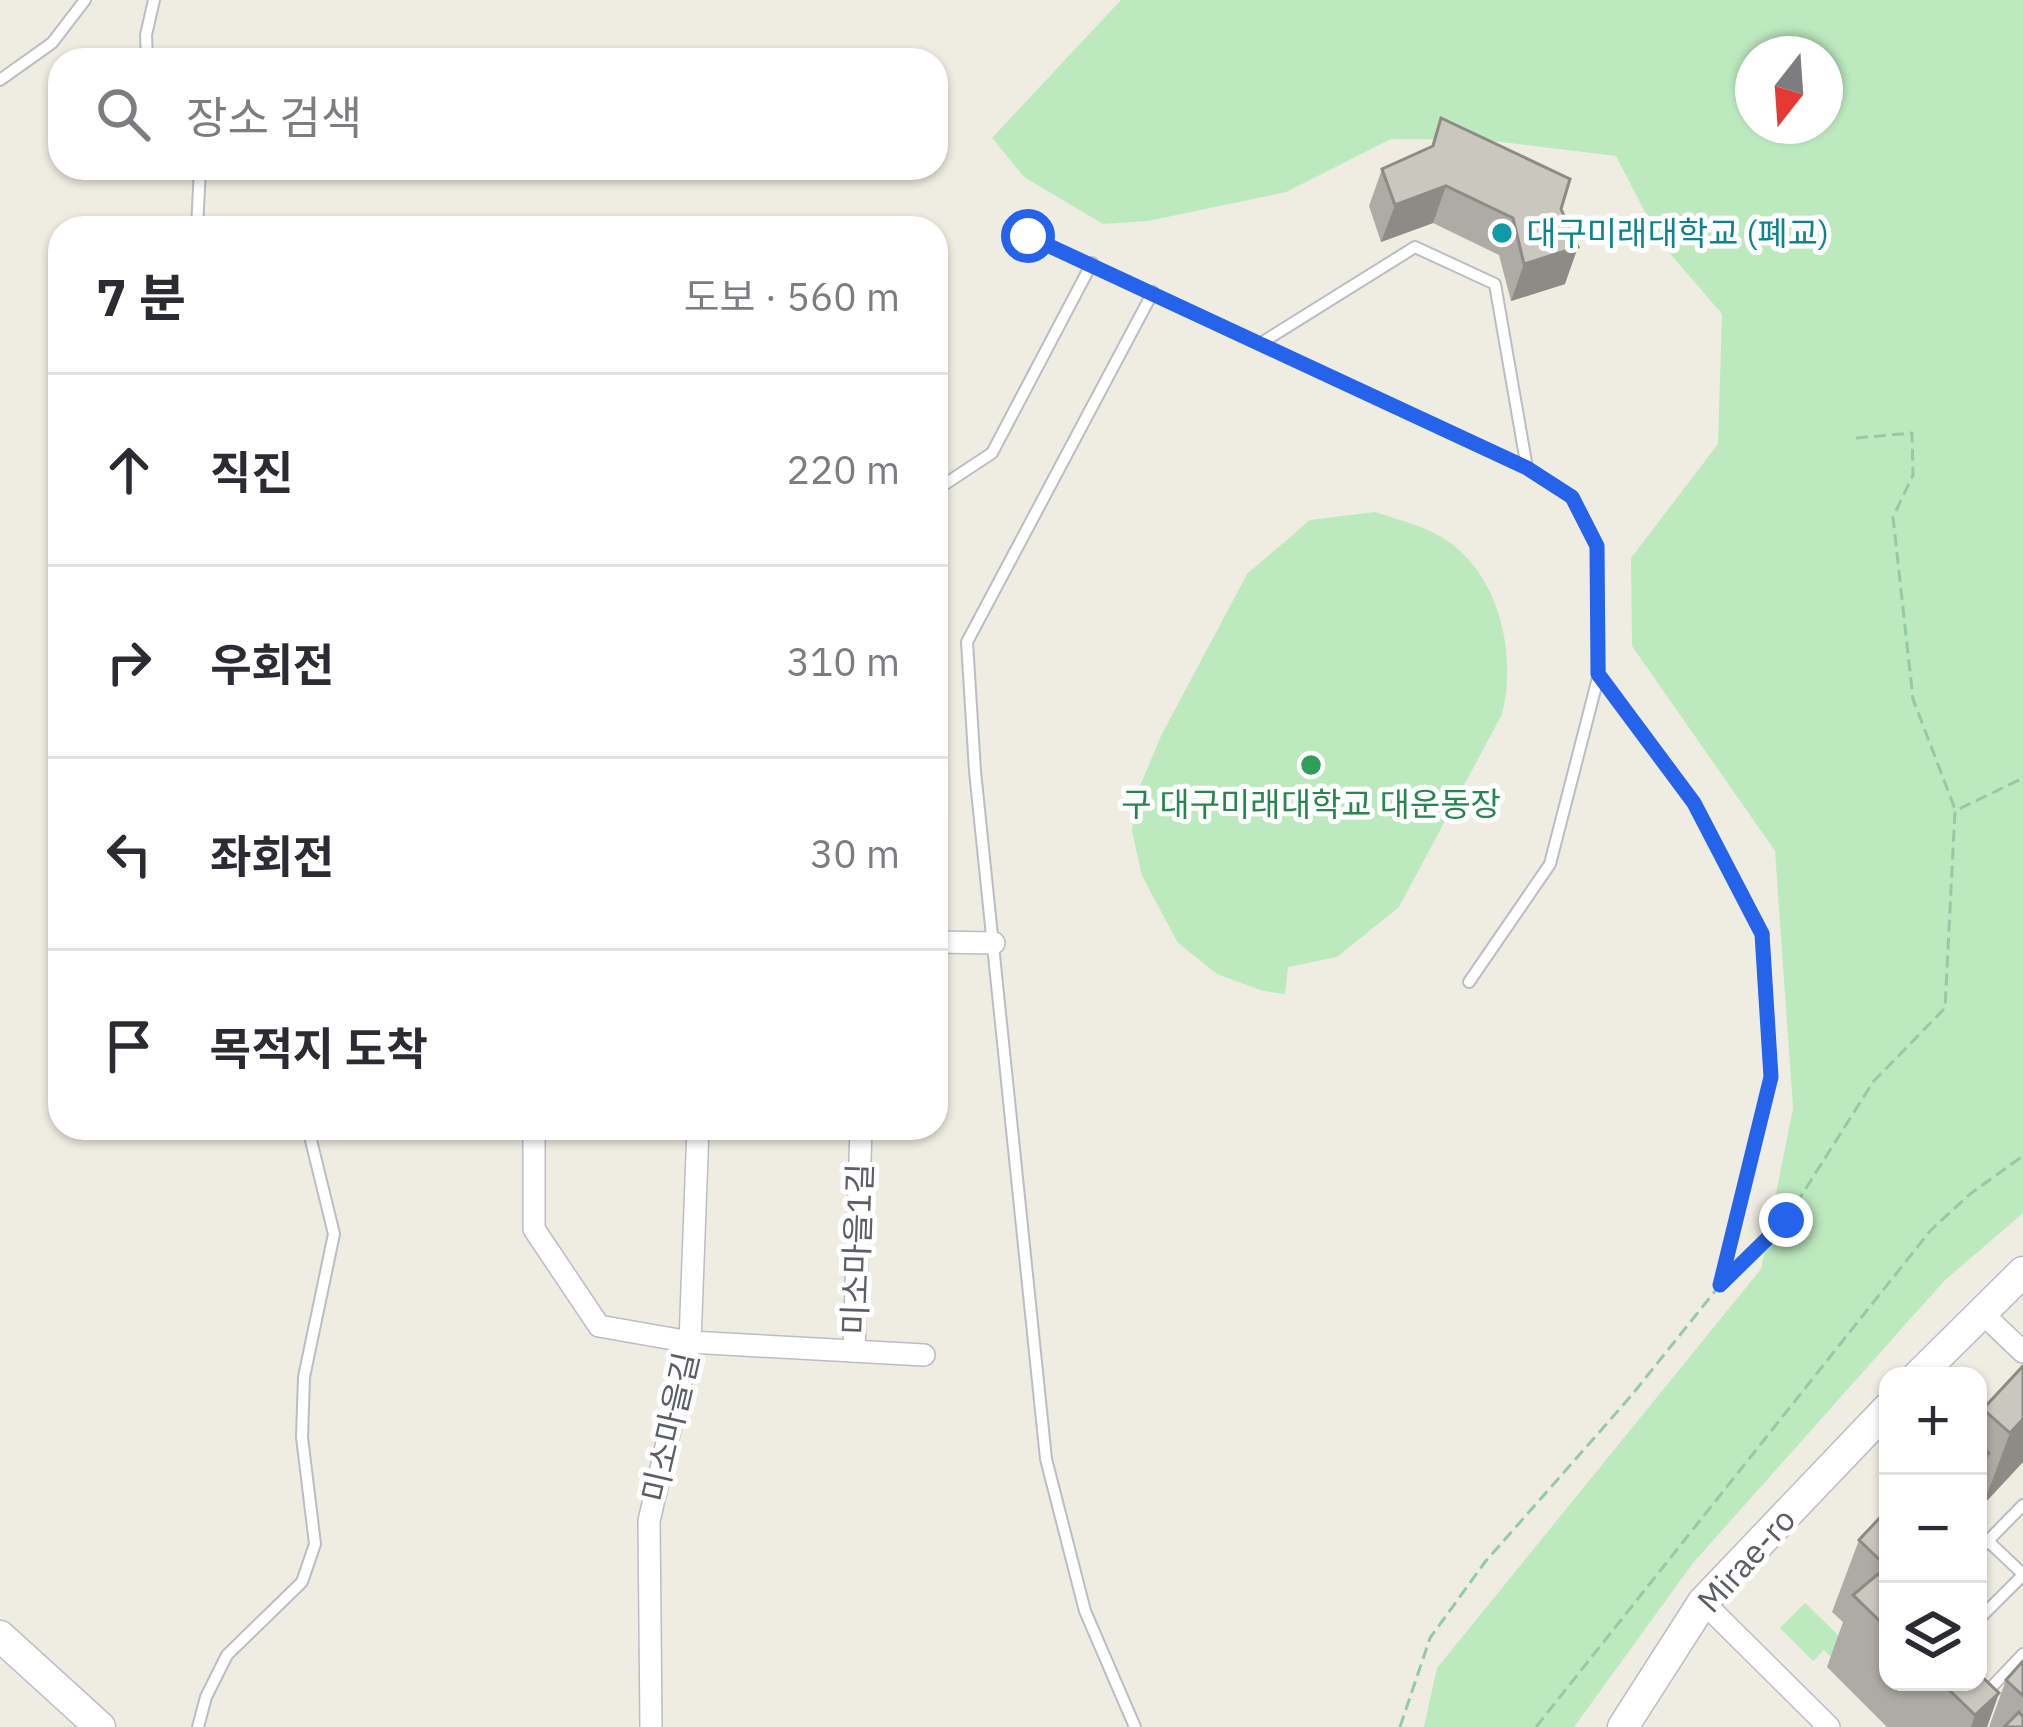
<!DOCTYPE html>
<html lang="ko">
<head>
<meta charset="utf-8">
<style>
	:root { --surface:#fff; --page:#f7f7f7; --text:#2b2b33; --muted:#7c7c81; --line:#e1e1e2 }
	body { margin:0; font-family:"IBM Plex Sans","Noto Sans KR",sans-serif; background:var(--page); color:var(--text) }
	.controls { position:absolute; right:36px; bottom:36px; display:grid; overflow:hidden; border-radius:24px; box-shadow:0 3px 9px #0004 }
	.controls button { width:108px; height:108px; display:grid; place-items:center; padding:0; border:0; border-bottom:3px solid var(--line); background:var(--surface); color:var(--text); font:60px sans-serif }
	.compass { position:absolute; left:1735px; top:36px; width:108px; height:108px; border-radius:50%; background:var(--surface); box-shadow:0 3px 9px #0004; rotate:197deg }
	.stop { position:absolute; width:36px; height:36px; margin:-27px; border:9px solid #2563eb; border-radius:50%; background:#fff }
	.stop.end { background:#2563eb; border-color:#fff; box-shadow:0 3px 12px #0008 }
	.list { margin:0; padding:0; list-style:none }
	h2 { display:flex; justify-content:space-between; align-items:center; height:156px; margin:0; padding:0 48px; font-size:51px }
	h2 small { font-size:39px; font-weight:400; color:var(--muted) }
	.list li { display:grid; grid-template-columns:78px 1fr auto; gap:36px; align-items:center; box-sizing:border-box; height:192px; padding:0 48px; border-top:3px solid var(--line) }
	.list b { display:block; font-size:45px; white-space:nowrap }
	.list em { font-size:39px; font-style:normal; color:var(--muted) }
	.icon { flex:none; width:66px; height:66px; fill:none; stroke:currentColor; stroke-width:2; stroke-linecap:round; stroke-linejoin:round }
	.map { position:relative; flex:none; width:2023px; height:1727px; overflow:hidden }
	.search { position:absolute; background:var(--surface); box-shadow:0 3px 9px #0004; left:48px; top:48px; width:900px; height:132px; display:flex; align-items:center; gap:30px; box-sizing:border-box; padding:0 42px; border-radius:36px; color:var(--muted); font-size:45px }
	.panel { position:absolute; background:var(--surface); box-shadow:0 3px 9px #0004; left:48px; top:216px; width:900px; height:924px; border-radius:36px }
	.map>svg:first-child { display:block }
	.green { fill:#bde9bf; fill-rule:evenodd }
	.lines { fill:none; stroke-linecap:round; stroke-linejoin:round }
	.lane-casing { stroke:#babdc3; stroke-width:14 }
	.street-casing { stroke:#babdc3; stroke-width:24 }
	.secondary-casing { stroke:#bbbec5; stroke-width:33 }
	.path { stroke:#95caa6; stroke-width:3; stroke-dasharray:12 6; stroke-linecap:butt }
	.lane { stroke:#fff; stroke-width:10 }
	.street { stroke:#fff; stroke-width:21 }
	.secondary { stroke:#fff; stroke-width:30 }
	.wall { fill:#aeaba4 }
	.shaded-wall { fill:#8d8b86 }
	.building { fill:#cac7bf; stroke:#8d8b86; stroke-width:3 }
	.route { stroke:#2563eb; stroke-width:15 }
	.culture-dot { fill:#0f9aa8; stroke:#fff; stroke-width:4.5 }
	.leisure-dot { fill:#2e9e5b; stroke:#fff; stroke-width:4.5 }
	.labels { text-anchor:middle; stroke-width:10; stroke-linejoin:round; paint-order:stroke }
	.culture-label { font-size:33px; fill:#0d838f; stroke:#fff; text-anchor:start }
	.leisure-label { font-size:33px; fill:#27864d; stroke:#fff }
	.street-label { font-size:33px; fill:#5b5f65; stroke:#fff }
</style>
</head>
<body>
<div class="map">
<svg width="2023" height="1727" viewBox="0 0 2023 1727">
	<rect width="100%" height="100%" fill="#efede2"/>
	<g class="green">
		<path d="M1121,0h902v1213l-79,68 -251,282 -119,164h-150l13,-59 324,-399 32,-161 -18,-257 -143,-205 -1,-88 87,-114 4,-130 -61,-71 -45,-87 -132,-16 -93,-1 -105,53 -138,29 -45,3 -79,-47 -32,-39zM1753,54h72v72h-72z"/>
		<path d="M1375,512c20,7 43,12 61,22 62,32 82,118 66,180l-103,193 -62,50 -49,10 -3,27 -22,-3 -46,-17 -39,-31 -36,-67 -10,-45 4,-36 25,-59 86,-162 63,-54z"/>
		<polygon points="1805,1603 1846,1643 1831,1657 1824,1650 1813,1661 1780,1628"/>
	</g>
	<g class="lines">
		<g class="lane-casing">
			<g id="lane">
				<polyline points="147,60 146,35 154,0"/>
				<polyline points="0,80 52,43 85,0"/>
				<polyline points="197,228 200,168"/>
				<polyline points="1028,236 1527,468 1572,497 1597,546 1599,674 1550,864 1469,982"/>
				<polyline points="1261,343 1415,247 1495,284 1527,468"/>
				<polyline points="936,490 992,453 1092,263"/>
				<polyline points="1599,674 1694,803 1763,934"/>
				<polyline points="1988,1541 2023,1574"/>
				<polyline points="1978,1551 2023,1505"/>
				<polyline points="1978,1620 2023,1575"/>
				<polyline points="1982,1697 2023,1654"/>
				<polyline points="198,1727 206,1697 227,1655 302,1582 315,1544 302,1437 304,1377 334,1234 308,1128"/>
				<polyline points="1135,1727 1085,1611 1046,1459 975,771 967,642 1153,292"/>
			</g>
		</g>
		<g class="street-casing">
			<g id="street">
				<polyline points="936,942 994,943"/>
				<polyline points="534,1128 534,1229 599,1326 690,1342 924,1355"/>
				<polyline points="1980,1311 2023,1352"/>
				<polyline points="854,1351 861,1128"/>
				<polyline points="1703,1602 1829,1727"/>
				<polyline points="651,1727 649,1521 690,1342 698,1128"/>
			</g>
		</g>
		<g class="secondary-casing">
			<g id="secondary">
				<polyline points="1918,1376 2023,1272"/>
				<polyline points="0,1636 100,1727"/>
				<polyline points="1623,1727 1703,1602 1888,1408"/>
			</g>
		</g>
		<g class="path">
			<polyline points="1856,438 1912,433 1913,475 1893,517 1913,699 1955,809"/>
			<polyline points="1722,1282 1786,1220 1873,1082 1945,1008 1955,811 2023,778"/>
			<polyline points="1400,1727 1430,1638 1485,1562 1631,1396 1720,1285 1771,1077 1763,950"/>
			<polyline points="1536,1727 1930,1231 1970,1194 2023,1156"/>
		</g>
		<use href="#lane" class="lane"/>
		<use href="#street" class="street"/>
		<use href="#secondary" class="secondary"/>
	</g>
	<g class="wall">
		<polygon points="1441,118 1561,209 1565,284 1511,301 1499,255 1433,223 1381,242 1369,206 1382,169 1431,147"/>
		<polygon points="2023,1366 2023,1462 1983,1505 1978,1501 1978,1424 1983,1409"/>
		<polygon points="1888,1509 1888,1682 1978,1682 1999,1693 1987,1727 1887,1727 1827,1667 1843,1622 1832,1612 1859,1540"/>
		<polygon points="2023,1661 2023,1727 1989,1727 2006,1680"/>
	</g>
	<g class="shaded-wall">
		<polygon points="1446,186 1433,223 1381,242 1395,205"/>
		<polygon points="1578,247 1565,284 1511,301 1524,264"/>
		<polygon points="2023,1419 2023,1462 1983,1505 2010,1433"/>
		<polygon points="1989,1453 1978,1484 1978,1465"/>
		<polygon points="1888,1560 1888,1604 1868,1609 1884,1564"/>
		<polygon points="1999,1693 1987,1727 1971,1727 1975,1715"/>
	</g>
	<g class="building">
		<polygon points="1441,118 1570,179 1561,209 1578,247 1524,264 1513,218 1446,186 1395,205 1382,169 1433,146"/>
		<polygon points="2023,1366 2023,1419 2010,1433 1983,1409"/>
		<polygon points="1978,1442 1989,1453 1978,1465"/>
		<polygon points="1888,1509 1888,1560 1884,1564 1859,1540"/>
		<polygon points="1878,1574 1888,1584 1888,1629 1853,1595"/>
		<polygon points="2023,1661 2023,1696 2006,1680"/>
		<polygon points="1978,1673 1999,1693 1975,1715 1941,1682 1978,1682"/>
		<polygon points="2019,1712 2023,1717 2023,1727 2004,1727"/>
	</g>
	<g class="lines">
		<polyline class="route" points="1028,236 1527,468 1572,497 1597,546 1598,674 1694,803 1762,934 1771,1077 1720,1285 1786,1220"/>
	</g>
	<circle class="culture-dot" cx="1502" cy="233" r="12"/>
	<circle class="leisure-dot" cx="1311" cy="765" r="12"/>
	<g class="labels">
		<g class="culture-label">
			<text x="1526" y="245">대구미래대학교 (폐교)</text>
		</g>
		<g class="leisure-label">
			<text x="1311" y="816">구 대구미래대학교 대운동장</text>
		</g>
		<g class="street-label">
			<text transform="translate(857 1249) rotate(-88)" y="12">미소마을1길</text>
			<text transform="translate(670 1427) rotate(-77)" y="12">미소마을길</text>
			<text transform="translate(1746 1560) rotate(-48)" y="12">Mirae-ro</text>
		</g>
	</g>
</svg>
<div class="controls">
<button>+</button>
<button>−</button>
<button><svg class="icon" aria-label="layers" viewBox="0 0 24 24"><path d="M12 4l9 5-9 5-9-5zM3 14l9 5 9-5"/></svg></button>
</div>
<svg class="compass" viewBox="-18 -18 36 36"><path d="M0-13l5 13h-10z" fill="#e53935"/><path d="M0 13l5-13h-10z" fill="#7c7c81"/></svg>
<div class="stop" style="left:1028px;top:236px"></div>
<div class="stop end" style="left:1786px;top:1220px"></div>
<div class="search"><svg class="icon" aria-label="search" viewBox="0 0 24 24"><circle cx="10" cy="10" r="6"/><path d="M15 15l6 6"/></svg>장소 검색</div>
<section class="panel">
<h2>7 분<small>도보 · 560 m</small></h2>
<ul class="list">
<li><svg class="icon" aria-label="ahead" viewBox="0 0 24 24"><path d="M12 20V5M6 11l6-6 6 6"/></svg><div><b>직진</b></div><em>220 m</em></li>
<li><svg class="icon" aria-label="right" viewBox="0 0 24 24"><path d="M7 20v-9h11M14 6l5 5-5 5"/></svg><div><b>우회전</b></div><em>310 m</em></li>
<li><svg class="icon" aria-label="left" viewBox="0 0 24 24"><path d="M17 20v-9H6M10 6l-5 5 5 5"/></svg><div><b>좌회전</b></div><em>30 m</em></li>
<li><svg class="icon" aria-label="arrive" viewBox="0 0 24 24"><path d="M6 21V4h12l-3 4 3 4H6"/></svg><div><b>목적지 도착</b></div></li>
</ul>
</section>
</div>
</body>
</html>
